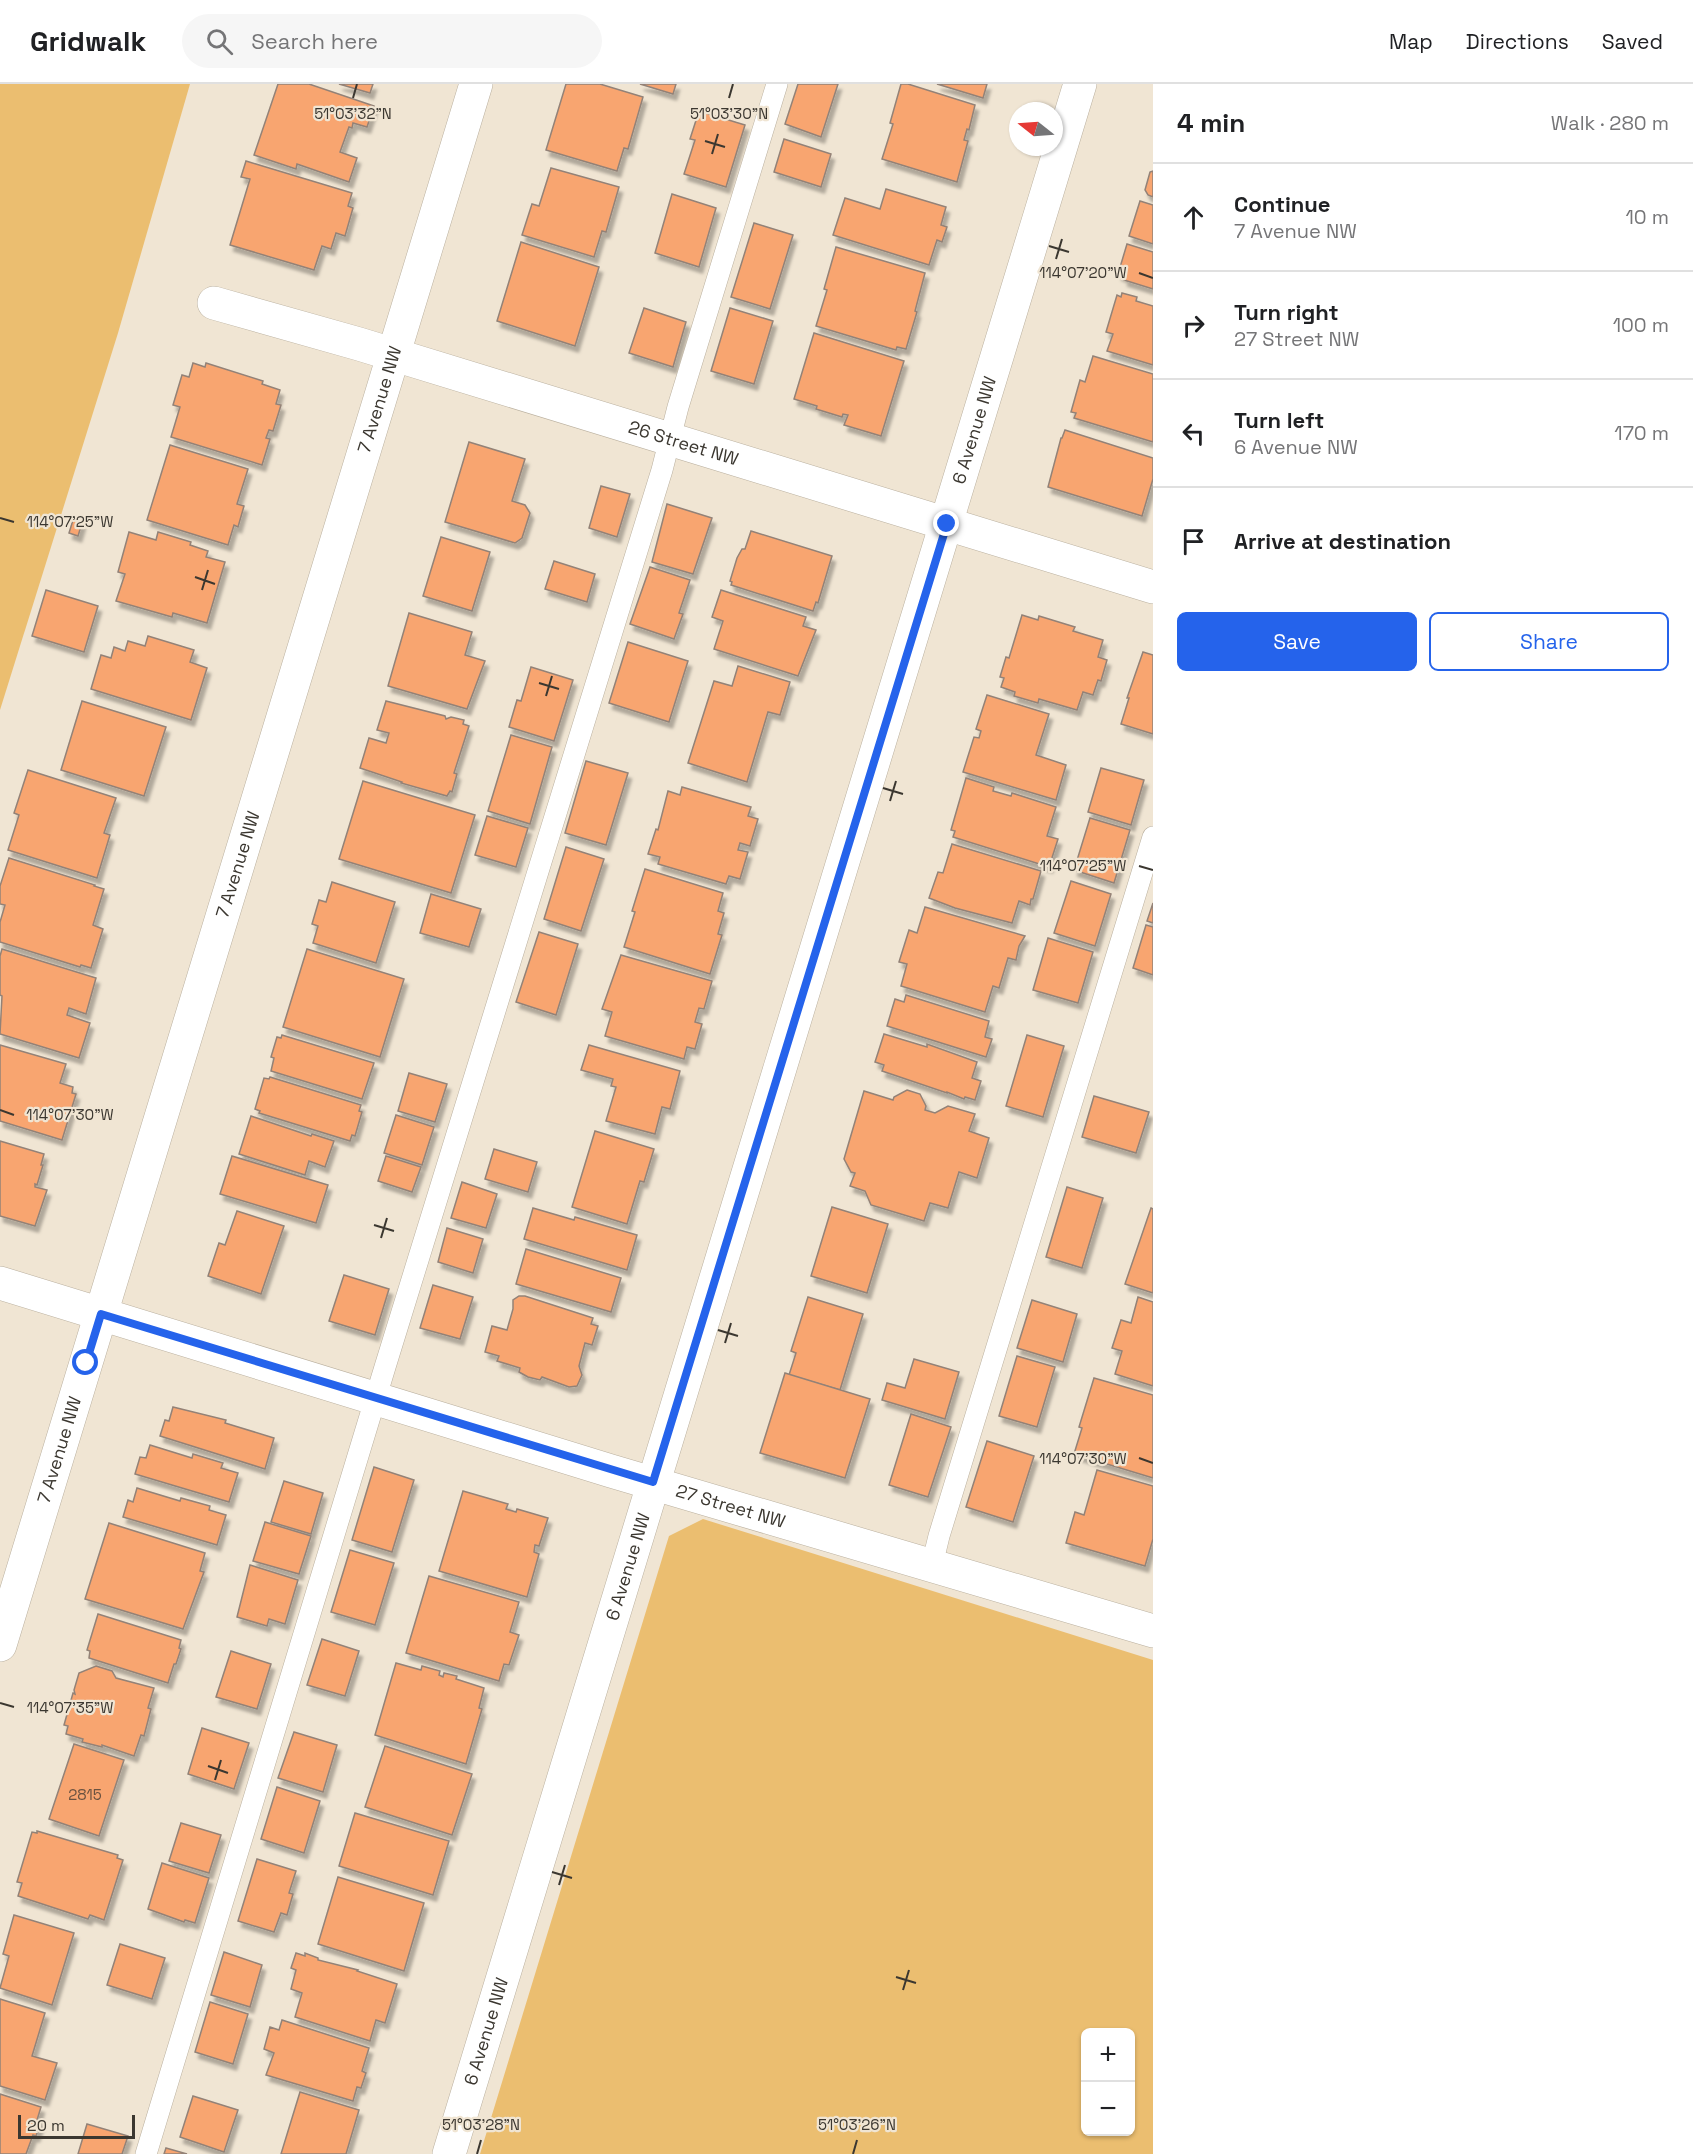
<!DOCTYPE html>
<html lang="en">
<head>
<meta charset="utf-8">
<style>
	:root { --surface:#fff; --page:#f6f6f6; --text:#202124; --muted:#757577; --line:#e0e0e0; --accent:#2563eb }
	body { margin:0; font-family:"Space Grotesk",sans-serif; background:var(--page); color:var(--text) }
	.controls { position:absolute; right:18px; bottom:18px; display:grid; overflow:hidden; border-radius:9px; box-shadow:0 2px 4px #0004 }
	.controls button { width:54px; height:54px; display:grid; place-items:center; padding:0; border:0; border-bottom:2px solid var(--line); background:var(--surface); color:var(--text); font:30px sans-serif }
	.compass { position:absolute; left:1009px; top:18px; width:54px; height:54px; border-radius:50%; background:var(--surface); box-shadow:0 2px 4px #0004; rotate:287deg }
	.scale { position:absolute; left:18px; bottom:15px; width:117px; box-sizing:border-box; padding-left:6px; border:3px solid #3b3730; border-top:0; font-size:16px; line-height:21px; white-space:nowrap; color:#3b3730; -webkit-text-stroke:4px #f0e5d3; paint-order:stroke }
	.stop { position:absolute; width:18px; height:18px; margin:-14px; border:4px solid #2563eb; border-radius:50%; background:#fff }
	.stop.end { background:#2563eb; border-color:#fff; box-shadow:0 2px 6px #0008 }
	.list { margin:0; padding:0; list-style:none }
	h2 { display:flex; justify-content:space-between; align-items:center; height:78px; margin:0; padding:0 24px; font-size:26px }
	h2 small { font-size:20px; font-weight:400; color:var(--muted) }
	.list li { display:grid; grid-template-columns:39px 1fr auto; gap:18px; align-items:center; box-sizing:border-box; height:108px; padding:0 24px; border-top:2px solid var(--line) }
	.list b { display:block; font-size:22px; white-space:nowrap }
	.list p { margin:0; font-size:20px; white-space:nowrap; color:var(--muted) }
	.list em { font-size:20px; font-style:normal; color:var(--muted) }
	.actions { display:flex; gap:12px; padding:18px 24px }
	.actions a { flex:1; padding:14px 0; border:2px solid var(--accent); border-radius:9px; text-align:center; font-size:21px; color:var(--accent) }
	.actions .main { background:var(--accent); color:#fff }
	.icon { flex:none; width:33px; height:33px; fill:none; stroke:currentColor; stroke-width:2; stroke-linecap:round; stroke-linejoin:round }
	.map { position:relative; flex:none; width:1153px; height:2070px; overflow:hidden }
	header { display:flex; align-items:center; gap:36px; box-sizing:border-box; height:84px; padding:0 30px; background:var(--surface); border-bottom:2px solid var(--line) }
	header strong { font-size:28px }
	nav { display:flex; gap:33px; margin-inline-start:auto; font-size:21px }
	.search { width:420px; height:54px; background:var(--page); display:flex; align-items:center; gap:15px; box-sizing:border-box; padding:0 21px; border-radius:33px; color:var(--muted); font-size:22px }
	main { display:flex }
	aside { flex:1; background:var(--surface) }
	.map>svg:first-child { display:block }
	.green { fill:#ebbe70; fill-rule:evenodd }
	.building { fill:#f8a570; stroke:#938277; stroke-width:1.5; filter:url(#shadow) }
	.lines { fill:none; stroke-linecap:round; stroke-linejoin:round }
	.lane-casing { stroke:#bab09f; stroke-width:22 }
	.street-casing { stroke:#bab09f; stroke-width:34 }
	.lane { stroke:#fff; stroke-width:21 }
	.street { stroke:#fff; stroke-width:33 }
	.route { stroke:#2563eb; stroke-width:8 }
	.ticks { fill:none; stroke:#3b3730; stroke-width:2 }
	.labels { text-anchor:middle; stroke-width:4.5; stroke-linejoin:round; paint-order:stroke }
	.number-label { font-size:15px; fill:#6a5240 }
	.street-label { font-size:18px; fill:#3b3730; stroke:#f0e5d3 }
	.ticks-label { font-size:15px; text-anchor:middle; fill:#3b3730; stroke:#f0e5d3; stroke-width:4.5; stroke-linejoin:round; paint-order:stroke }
</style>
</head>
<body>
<header>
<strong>Gridwalk</strong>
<div class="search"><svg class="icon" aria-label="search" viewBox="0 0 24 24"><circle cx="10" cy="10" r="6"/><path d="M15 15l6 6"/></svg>Search here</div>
<nav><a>Map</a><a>Directions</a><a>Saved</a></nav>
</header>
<main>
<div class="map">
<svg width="1153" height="2070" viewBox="0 0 1153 2070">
	<defs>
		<filter id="shadow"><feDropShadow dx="3.5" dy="6" stdDeviation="1.5" flood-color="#0004"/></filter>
	</defs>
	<rect width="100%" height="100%" fill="#f0e5d3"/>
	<g class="green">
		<polygon points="0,0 190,0 118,249 0,626"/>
		<path d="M703,1435l450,141v494h-673l189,-618zM1130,1948v100h-44v-100z"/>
	</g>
	<g class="building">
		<polygon points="278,0 309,0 374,22 367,43 353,39 352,44 349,43 340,68 357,74 349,98 297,80 296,85 254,71"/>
		<polygon points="339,0 373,0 370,9"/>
		<polygon points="566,0 600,0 643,13 628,65 624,64 617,87 546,66"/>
		<polygon points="640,0 676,0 673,10"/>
		<polygon points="798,0 838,0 821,53 785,40"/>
		<polygon points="901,0 908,0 975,21 969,46 967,45 964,56 968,57 957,98 882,75 893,40 890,39"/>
		<polygon points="937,0 987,0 983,14"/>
		<polygon points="699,27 745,41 726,103 684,90 695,56 690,55"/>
		<polygon points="784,55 831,70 821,103 774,88"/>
		<polygon points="246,77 352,109 348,122 353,124 345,152 336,149 331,165 322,162 314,186 230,161 250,95 241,93"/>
		<polygon points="551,84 619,103 606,148 602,147 594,173 522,151 532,120 539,122"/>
		<polygon points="1153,87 1153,113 1148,111 1145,106 1150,88"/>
		<polygon points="886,105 946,123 941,141 947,143 942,158 937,156 929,181 833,151 845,114 880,125"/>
		<polygon points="672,110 716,124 699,183 655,169"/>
		<polygon points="1140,117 1153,121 1153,160 1129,152"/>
		<polygon points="754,139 793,151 770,225 731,213"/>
		<polygon points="521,158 599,183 575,262 497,237"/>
		<polygon points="1127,160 1153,168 1153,205 1124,196 1125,193 1118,190"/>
		<polygon points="836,163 925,189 915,227 917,228 906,265 897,263 896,266 816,242 827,206 824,205"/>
		<polygon points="1122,209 1137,213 1136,217 1153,222 1153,281 1107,267 1113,250 1106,248 1117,211 1121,213"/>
		<polygon points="644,224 686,238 673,283 629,269"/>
		<polygon points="730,224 773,237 754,300 711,287"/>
		<polygon points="814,249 904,277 881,352 844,341 848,331 843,330 842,333 816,325 817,322 794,315"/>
		<polygon points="1093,272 1153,290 1153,358 1074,334 1076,329 1071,328 1080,296 1085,298"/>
		<polygon points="193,279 205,283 206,279 263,297 262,300 280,306 276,320 281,321 273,347 269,346 266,354 270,355 262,381 171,353 180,323 173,321 182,291 189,293"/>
		<polygon points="1065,346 1153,374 1153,395 1142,432 1048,403 1061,354 1062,354"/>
		<polygon points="469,358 525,375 512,417 525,421 530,429 522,454 515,459 445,438"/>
		<polygon points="170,361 248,385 237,420 244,422 238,443 234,441 228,461 147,436"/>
		<polygon points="601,402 630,410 617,453 589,444"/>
		<polygon points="667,420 712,434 693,490 652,478"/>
		<polygon points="73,436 82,439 78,452 69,449"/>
		<polygon points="751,447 832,472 818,519 816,518 813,527 731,501 732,498 730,497 737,474 742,465 745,465"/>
		<polygon points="129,448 156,456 158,448 191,458 190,461 208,467 206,473 225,478 207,539 173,529 172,533 116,517 125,490 118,488"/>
		<polygon points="441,453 490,468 472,527 423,512"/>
		<polygon points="554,477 595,490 587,518 545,505"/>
		<polygon points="650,483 690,496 679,529 683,530 674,555 630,540"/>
		<polygon points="46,506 98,522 84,568 32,552"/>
		<polygon points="721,506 806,533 803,542 816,546 798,592 714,565 723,537 712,533"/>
		<polygon points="409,529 472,548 465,571 485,577 467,625 388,602"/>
		<polygon points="1022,531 1038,536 1039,532 1075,543 1073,547 1103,556 1098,573 1107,576 1101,597 1098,596 1093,611 1083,608 1077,626 1039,615 1038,619 1014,612 1015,608 1001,603 1004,594 1000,593 1006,573 1009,574"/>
		<polygon points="148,552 194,566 190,578 207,584 191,636 91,605 101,571 111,574 114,563 125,567 128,557 145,562"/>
		<polygon points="628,558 688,577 669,638 609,619"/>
		<polygon points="1143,568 1153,571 1153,650 1121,640 1129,614 1127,614"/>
		<polygon points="738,582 790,598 780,631 768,628 747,698 688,679 714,597 732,602"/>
		<polygon points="531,583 573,596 554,657 509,643 517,616 521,617"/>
		<polygon points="987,611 1049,630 1036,671 1066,681 1056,716 963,688 974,653 979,654 981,647 976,645"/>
		<polygon points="82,617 166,643 144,712 61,686"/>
		<polygon points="386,617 445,632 446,635 451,633 464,636 463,640 469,642 454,689 457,690 452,708 450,707 447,712 401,699 402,698 360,684 369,654 386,659 389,649 377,646"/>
		<polygon points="511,651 552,663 530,740 488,727"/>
		<polygon points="586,677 628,689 606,761 565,749"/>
		<polygon points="1101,684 1144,696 1131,741 1088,728"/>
		<polygon points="28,686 116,714 104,749 110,751 97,794 8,766 19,731 14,729"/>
		<polygon points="966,694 994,703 993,707 1011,712 1012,709 1056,723 1047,752 1058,755 1049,783 953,753 955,747 951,746"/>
		<polygon points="363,697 475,731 451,809 339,775"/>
		<polygon points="682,703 751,723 748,732 758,735 750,762 740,759 738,766 748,768 740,795 729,792 726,800 658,780 660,773 648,770 656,745 658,746 668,707 680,711"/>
		<polygon points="487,732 528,744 516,783 475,771"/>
		<polygon points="1090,734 1130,746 1114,799 1074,786"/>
		<polygon points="952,760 1041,787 1033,815 1031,815 1030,821 1019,817 1012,839 955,824 929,814 938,788 943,789"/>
		<polygon points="566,763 604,775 581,847 544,835"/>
		<polygon points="9,774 95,801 94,802 104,805 93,841 103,845 91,884 81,881 80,883 0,858 0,838 5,821 0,820 0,802"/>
		<polygon points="645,785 723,809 718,827 724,829 718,850 722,851 710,890 624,863 635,828 632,827"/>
		<polygon points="1071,797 1111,810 1095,862 1054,849"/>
		<polygon points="332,798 395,818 376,879 313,859 318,842 312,840 319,816 326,818"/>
		<polygon points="431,810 481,825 469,863 420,849"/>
		<polygon points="1153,819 1153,839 1147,837"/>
		<polygon points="925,823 1025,852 1019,862 1016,876 1008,874 999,904 993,902 985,928 901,902 907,880 899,878 909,846 917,849"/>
		<polygon points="1146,841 1153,843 1153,891 1133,884"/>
		<polygon points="539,848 578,860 556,931 516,918"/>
		<polygon points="1048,854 1093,868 1078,919 1033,906"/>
		<polygon points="2,865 96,894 86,930 69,924 67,931 90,939 79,974 0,950 2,912 0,911 0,872"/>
		<polygon points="307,865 404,895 380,973 283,943"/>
		<polygon points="621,871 712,897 704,925 699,924 695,938 702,940 695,965 687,963 684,975 605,952 612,928 602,925"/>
		<polygon points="906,911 989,937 985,953 992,955 986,973 887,942 895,915 904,918"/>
		<polygon points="884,950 927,963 927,960 977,978 972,994 981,997 975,1016 965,1013 964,1015 947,1008 947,1009 882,987 884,981 875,978"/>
		<polygon points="282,951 374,979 362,1015 271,987 274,974 271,973 277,953 281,954"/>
		<polygon points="1027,951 1064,962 1043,1033 1006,1022"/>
		<polygon points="0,961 66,980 60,999 73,1003 72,1009 76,1010 62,1056 0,1037"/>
		<polygon points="589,961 680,987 670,1025 662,1023 655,1050 606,1037 616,1003 611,1002 613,995 581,986"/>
		<polygon points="409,989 447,1000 435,1038 398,1027"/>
		<polygon points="270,993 361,1021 359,1027 362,1028 355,1052 352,1051 350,1057 259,1029 260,1027 255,1025 264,994 269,995"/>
		<polygon points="907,1006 920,1010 926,1022 925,1026 935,1029 948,1022 975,1030 969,1047 989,1054 977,1094 959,1088 948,1124 930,1119 924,1137 871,1121 865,1107 850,1102 855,1089 851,1088 844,1075 864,1007 893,1016 894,1013"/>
		<polygon points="1094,1012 1149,1028 1136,1069 1082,1053"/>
		<polygon points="396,1031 434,1043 422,1081 384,1069"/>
		<polygon points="251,1032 311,1052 312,1050 334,1057 325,1083 309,1077 305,1091 239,1070"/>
		<polygon points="595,1047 654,1065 644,1098 640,1097 627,1140 572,1123"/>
		<polygon points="0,1057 44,1070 41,1081 43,1081 37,1101 35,1100 35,1103 47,1106 35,1142 0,1132"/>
		<polygon points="494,1065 537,1078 528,1108 485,1095"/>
		<polygon points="232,1072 328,1101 316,1139 220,1110"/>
		<polygon points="386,1072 421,1083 412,1108 378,1097"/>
		<polygon points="462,1098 497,1110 486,1144 451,1134"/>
		<polygon points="1067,1103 1103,1114 1082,1184 1046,1173"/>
		<polygon points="832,1123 888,1140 867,1209 811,1192"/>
		<polygon points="533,1124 574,1136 575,1133 637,1151 627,1186 524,1155"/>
		<polygon points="1151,1124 1153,1125 1153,1209 1125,1200"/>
		<polygon points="237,1127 284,1142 261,1210 208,1192 219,1159 225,1161"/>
		<polygon points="447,1144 483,1155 473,1189 438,1178"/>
		<polygon points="526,1165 621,1194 611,1228 516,1200"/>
		<polygon points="344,1191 389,1205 375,1251 329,1237"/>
		<polygon points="433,1201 473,1213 460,1255 420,1244"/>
		<polygon points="519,1212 525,1212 593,1234 591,1240 598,1242 592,1261 585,1259 579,1282 582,1291 577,1302 569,1303 542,1293 540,1296 528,1293 519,1288 520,1284 497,1277 499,1272 485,1268 492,1242 507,1246 513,1225 513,1216"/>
		<polygon points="808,1213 863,1230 840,1306 789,1291 796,1269 791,1267"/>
		<polygon points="1138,1213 1153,1218 1153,1302 1115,1290 1122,1267 1112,1264 1121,1236 1131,1239"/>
		<polygon points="1032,1216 1077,1230 1063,1278 1017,1264"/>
		<polygon points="1017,1272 1055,1283 1037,1343 999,1332"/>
		<polygon points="914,1275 959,1288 945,1335 882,1316 887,1299 905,1304"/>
		<polygon points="785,1289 870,1315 845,1394 760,1369"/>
		<polygon points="1094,1294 1153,1311 1153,1394 1074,1370 1082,1344 1079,1343"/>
		<polygon points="173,1323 226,1336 225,1339 274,1354 265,1385 160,1352 165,1336 169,1337"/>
		<polygon points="911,1330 951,1343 928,1413 889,1401"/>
		<polygon points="987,1357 1034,1372 1013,1438 966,1423"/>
		<polygon points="150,1361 192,1374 193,1370 223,1379 221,1384 238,1389 229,1418 135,1390 140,1373 146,1374"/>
		<polygon points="374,1383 414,1396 392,1468 352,1456"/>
		<polygon points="1097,1386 1153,1402 1153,1455 1145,1482 1066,1459 1075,1428 1084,1431"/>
		<polygon points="284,1397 323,1409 311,1450 271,1438"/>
		<polygon points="137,1404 180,1417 181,1414 210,1422 209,1426 226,1431 217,1461 123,1433 128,1416 133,1418"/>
		<polygon points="463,1407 508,1420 506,1425 516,1428 517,1425 548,1434 539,1462 535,1461 534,1468 539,1470 527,1513 439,1487"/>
		<polygon points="265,1438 311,1452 299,1490 253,1477"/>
		<polygon points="109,1439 205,1469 200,1487 204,1488 183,1545 85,1515"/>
		<polygon points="350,1466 394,1479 375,1541 331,1528"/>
		<polygon points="250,1481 298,1496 285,1540 269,1535 267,1542 237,1533"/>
		<polygon points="429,1492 519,1518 510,1548 519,1551 509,1581 504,1580 499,1597 406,1569"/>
		<polygon points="98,1530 181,1556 179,1564 181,1565 176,1580 174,1580 168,1599 89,1574 90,1567 87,1566"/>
		<polygon points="322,1555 359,1567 345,1612 307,1601"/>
		<polygon points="231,1567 271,1580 257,1625 216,1613"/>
		<polygon points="396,1579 421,1586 422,1582 440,1587 439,1591 443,1593 444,1589 457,1592 456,1595 484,1604 479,1624 482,1625 466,1680 375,1651"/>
		<polygon points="96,1582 112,1587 116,1594 154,1604 148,1624 151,1625 144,1652 141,1651 134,1672 102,1661 102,1663 82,1658 83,1655 66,1650 68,1642 64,1641 73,1609 75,1610 74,1606 79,1589"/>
		<polygon points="202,1644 249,1659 234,1705 188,1690"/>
		<polygon points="294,1648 337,1661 323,1708 278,1694"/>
		<polygon points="74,1660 124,1676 99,1752 49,1735"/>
		<polygon points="385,1662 472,1690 452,1751 365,1723"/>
		<polygon points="277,1703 320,1717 304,1769 261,1755"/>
		<polygon points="355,1729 449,1757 433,1811 339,1782"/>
		<polygon points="181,1739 221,1751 209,1789 169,1777"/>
		<polygon points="37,1747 118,1771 117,1774 123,1776 104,1836 90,1831 88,1835 18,1812 22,1799 17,1798 32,1748 37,1749"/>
		<polygon points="257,1775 296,1787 289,1809 293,1810 287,1831 281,1829 274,1848 238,1837"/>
		<polygon points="162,1779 209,1794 195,1839 185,1836 184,1838 148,1825"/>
		<polygon points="338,1793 424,1819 404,1887 318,1860"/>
		<polygon points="14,1831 74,1849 52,1921 0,1904 9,1872 3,1870"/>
		<polygon points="120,1860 165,1874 152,1915 107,1901"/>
		<polygon points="224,1868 262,1881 250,1923 211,1911"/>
		<polygon points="296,1869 305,1872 305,1869 318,1874 318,1876 358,1886 357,1887 397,1900 385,1939 376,1936 370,1957 295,1933 302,1909 291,1905 296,1886 291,1884"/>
		<polygon points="0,1915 45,1929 32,1972 57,1979 45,2016 0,2002"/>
		<polygon points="210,1918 248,1930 233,1980 195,1968"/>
		<polygon points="282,1936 369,1964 362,1987 366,1989 361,2004 357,2003 353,2017 266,1991 274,1969 264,1965 270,1943 279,1946"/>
		<polygon points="300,2008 359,2026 346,2070 281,2070"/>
		<polygon points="0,2010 41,2023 37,2036 41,2037 36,2052 33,2051 26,2070 0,2070"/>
		<polygon points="193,2012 238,2026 224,2068 180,2053"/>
		<polygon points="87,2040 128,2052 122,2070 78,2070"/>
		<polygon points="166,2064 187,2070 164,2070"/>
	</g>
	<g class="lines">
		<g class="lane-casing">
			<g id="lane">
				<polyline points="932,1481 939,1452 1153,753"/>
				<polyline points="146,2070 385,1283 662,386 678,323 777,0"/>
			</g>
		</g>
		<g class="street-casing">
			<g id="street">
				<path id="s1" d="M214,219l145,41 794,243"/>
				<path id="s2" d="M0,1199l611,188 542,160"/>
				<path id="s3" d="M0,1561l476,-1561"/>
				<path id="s4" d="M449,2070l631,-2070"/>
			</g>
		</g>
		<use href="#lane" class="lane"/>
		<use href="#street" class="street"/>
	</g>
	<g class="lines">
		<polyline class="route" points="86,1279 101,1230 653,1398 947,440"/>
	</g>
	<path class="ticks" d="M353,14l4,-14M729,14l4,-14M705,57l20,6M712,70l6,-20M1049,162l20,6M1056,175l6,-20M1139,189l14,5M0,434l14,4M195,493l20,7M202,506l6,-20M539,599l20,6M546,612l6,-20M883,704l20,6M890,717l6,-20M1139,782l14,4M0,1026l14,5M374,1141l20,6M381,1154l6,-20M718,1246l20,6M725,1259l6,-20M1139,1374l14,5M0,1619l14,4M208,1682l20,7M215,1696l6,-20M552,1788l20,6M559,1801l6,-20M896,1893l20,6M903,1906l6,-20M477,2070l4,-14M853,2070l4,-14"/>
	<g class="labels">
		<g class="number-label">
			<text x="85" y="1716">2815</text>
		</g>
		<g class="street-label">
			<text dy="6" stroke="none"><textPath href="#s3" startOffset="1302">7 Avenue NW</textPath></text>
			<text dy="6" stroke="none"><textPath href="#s4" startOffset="1802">6 Avenue NW</textPath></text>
			<text dy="6" stroke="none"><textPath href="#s1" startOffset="490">26 Street NW</textPath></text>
			<text dy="6" stroke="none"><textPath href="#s3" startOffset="816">7 Avenue NW</textPath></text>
			<text dy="6" stroke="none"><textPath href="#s3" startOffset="204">7 Avenue NW</textPath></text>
			<text dy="6" stroke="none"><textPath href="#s2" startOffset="764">27 Street NW</textPath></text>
			<text dy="6" stroke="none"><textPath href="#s4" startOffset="614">6 Avenue NW</textPath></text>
			<text dy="6" stroke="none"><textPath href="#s4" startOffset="128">6 Avenue NW</textPath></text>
		</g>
	</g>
	<g class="ticks-label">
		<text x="353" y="35">51°03'32"N</text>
		<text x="729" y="35">51°03'30"N</text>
		<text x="1083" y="194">114°07'20"W</text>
		<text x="70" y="443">114°07'25"W</text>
		<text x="1083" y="787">114°07'25"W</text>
		<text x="70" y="1036">114°07'30"W</text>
		<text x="1083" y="1380">114°07'30"W</text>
		<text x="70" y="1629">114°07'35"W</text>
		<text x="481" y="2046">51°03'28"N</text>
		<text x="857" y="2046">51°03'26"N</text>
	</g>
</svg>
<div class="controls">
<button>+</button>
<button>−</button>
</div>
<svg class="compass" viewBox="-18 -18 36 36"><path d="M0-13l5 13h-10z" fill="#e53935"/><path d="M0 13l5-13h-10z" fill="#757577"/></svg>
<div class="scale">20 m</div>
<div class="stop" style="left:86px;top:1279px"></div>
<div class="stop end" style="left:947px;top:440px"></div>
</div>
<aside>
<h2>4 min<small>Walk · 280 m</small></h2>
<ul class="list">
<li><svg class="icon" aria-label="ahead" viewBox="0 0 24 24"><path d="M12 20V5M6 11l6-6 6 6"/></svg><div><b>Continue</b><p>7 Avenue NW</p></div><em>10 m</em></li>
<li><svg class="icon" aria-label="right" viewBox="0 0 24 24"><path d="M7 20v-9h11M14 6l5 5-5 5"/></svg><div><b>Turn right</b><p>27 Street NW</p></div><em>100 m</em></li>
<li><svg class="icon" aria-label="left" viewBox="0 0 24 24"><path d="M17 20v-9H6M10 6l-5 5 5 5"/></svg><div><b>Turn left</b><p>6 Avenue NW</p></div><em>170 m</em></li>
<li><svg class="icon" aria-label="arrive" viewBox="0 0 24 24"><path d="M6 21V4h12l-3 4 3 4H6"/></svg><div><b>Arrive at destination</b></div></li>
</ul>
<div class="actions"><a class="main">Save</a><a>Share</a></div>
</aside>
</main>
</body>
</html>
